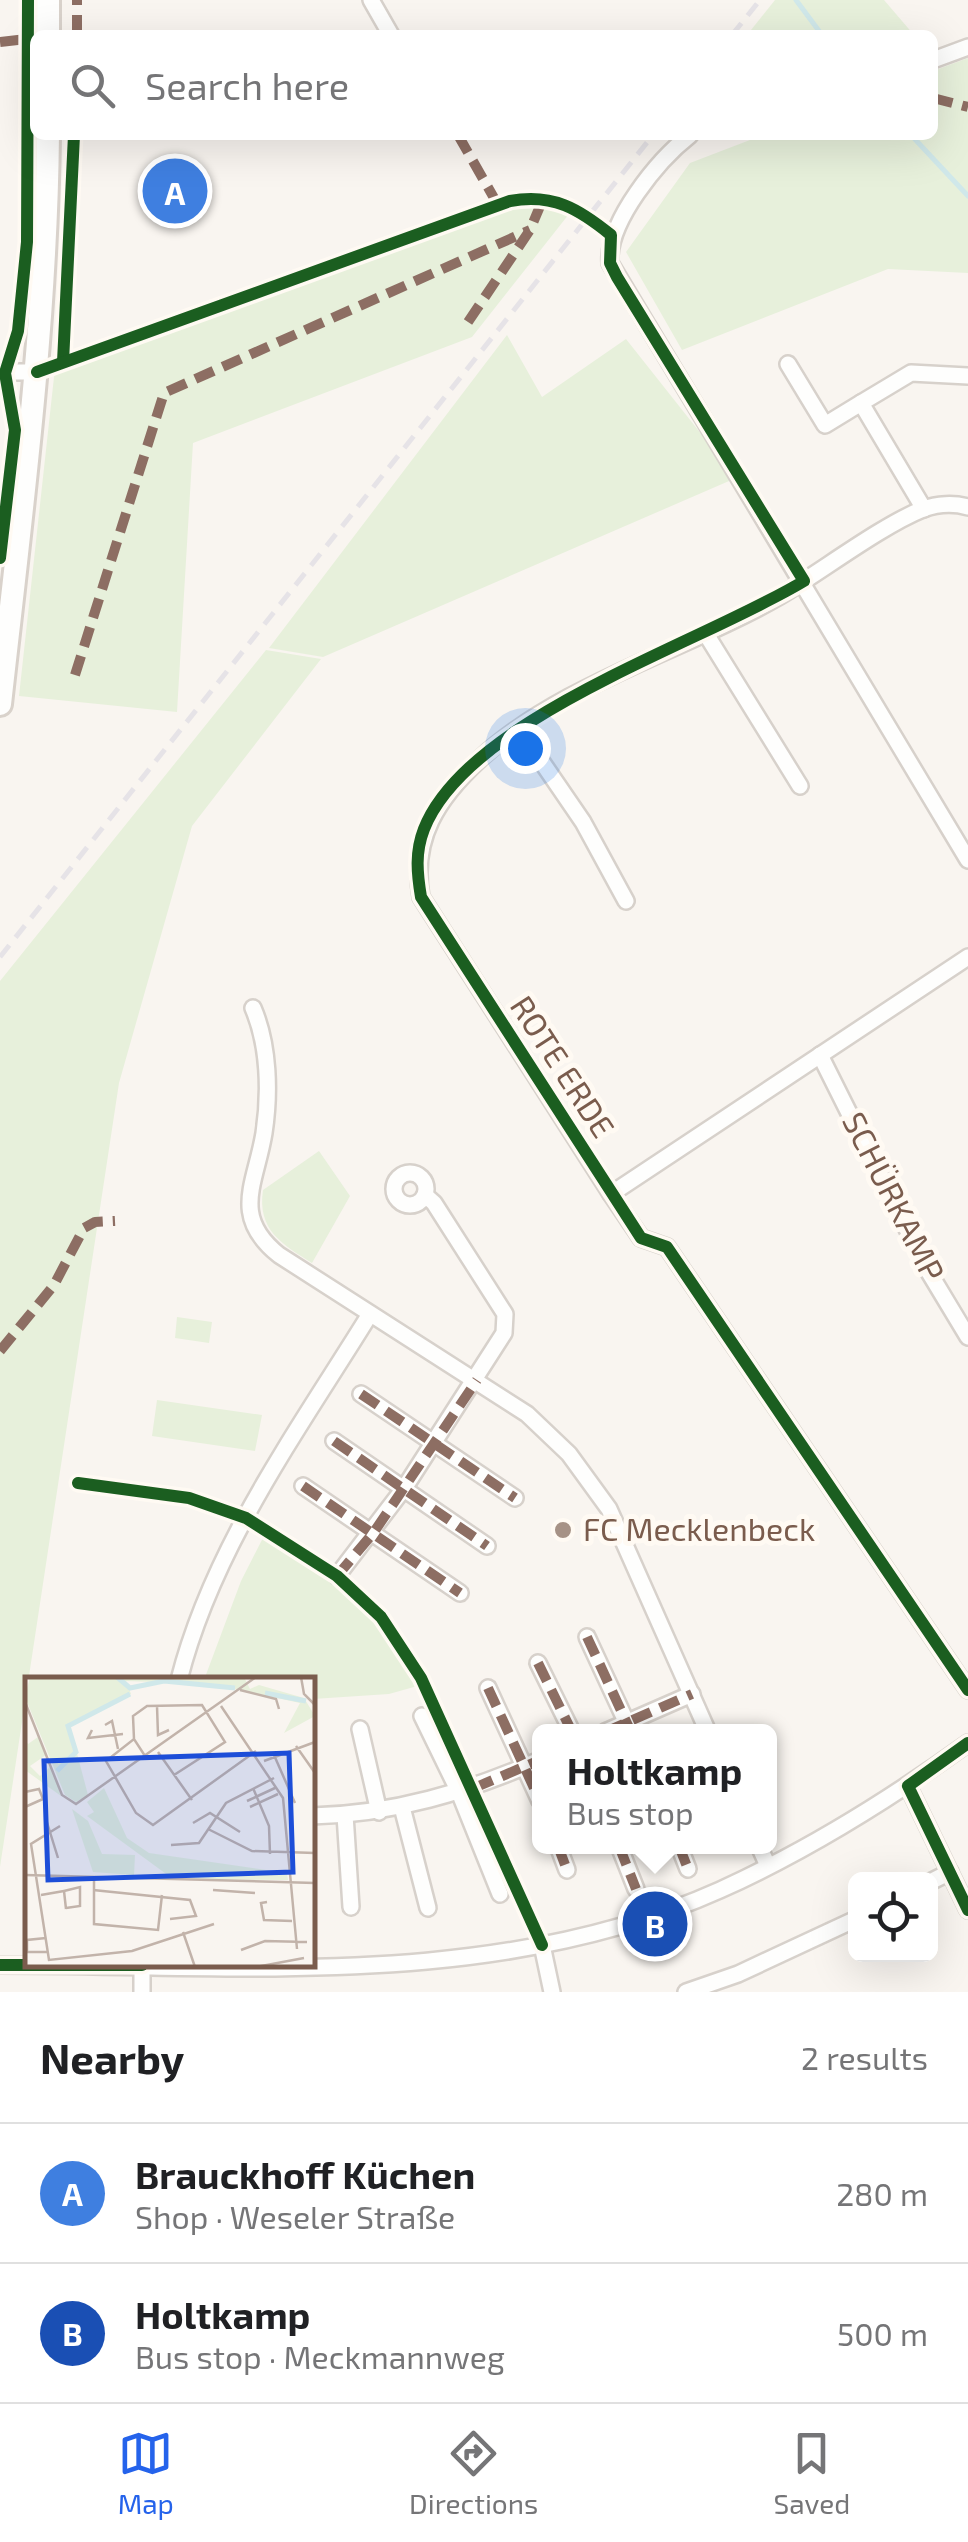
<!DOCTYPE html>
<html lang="en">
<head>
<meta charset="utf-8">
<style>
	:root { --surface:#fff; --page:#f6f6f6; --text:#202124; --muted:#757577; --line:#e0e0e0; --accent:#2563eb }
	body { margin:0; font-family:"Exo 2",sans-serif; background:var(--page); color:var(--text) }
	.controls { position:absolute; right:30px; bottom:30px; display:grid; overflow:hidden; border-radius:15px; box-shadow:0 10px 40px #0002 }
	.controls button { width:90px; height:90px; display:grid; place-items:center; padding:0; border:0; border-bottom:2px solid var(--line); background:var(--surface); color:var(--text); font:50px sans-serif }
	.you { position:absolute; left:525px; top:748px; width:35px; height:35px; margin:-25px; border:8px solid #fff; border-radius:50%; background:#1a73e8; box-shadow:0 0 0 15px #1a73e833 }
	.badge { display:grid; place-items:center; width:65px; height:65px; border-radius:50%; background:var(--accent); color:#fff; font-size:32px; font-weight:700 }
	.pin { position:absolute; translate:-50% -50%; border:5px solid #fff; box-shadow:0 2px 10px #0006 }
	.popup { position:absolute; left:532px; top:1724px; width:245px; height:130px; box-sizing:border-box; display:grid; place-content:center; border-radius:15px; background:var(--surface); filter:drop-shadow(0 2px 8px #0005); font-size:32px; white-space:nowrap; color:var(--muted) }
	.popup b { font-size:38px; color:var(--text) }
	.popup::after { content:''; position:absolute; left:50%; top:100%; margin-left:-20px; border:20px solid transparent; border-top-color:var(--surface) }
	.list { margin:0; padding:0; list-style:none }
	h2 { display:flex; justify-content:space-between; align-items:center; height:130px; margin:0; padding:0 40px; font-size:42px }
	h2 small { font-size:32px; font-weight:400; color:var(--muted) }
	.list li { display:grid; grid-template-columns:65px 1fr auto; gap:30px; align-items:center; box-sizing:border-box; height:140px; padding:0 40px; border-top:2px solid var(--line) }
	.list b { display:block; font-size:38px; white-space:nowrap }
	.list p { margin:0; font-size:32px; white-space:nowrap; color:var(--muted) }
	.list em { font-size:32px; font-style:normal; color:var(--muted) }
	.icon { flex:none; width:55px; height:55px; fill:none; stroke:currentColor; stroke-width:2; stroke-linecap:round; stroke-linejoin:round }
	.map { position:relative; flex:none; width:968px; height:1992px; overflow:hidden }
	.search { position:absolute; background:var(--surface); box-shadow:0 10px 40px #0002; left:30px; right:30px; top:30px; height:110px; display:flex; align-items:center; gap:25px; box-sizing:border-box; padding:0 35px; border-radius:15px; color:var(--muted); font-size:38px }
	.sheet { height:410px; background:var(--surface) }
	nav { display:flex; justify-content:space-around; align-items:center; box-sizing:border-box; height:140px; border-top:2px solid var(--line); background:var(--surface); font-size:28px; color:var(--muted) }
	nav a { display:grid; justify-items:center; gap:5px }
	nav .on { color:var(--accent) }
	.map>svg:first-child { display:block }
	.green { fill:#e7f0db }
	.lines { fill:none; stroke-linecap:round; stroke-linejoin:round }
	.stream { stroke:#d0e8ea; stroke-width:5 }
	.street-casing { stroke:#d7d1cb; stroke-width:20 }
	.secondary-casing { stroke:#d9d2cb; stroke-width:28 }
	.street { stroke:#fefefd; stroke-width:15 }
	.secondary { stroke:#fefefd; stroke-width:22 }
	.rail { stroke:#e6e3e7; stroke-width:5; stroke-dasharray:15 10; stroke-linecap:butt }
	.quiet { stroke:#8d6e63; stroke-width:10; stroke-dasharray:20 10; stroke-linecap:butt }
	.cycleway-casing { stroke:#fffaf3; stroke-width:19 }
	.cycleway { stroke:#1b5e20; stroke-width:12 }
	.poi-dot { fill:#a69286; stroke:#fffaf3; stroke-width:4 }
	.labels { text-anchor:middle; stroke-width:10; stroke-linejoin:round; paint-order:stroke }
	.street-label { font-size:32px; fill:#7a5c4d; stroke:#fffaf3 }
	.poi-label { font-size:32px; fill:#7a5c4d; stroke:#fffaf3; text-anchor:start }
	.inset-river { fill:none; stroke:#d0e8ea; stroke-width:5 }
	.inset-road { fill:none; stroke:#c2b3aa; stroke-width:2.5 }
	.view { fill:#1d4ed8; fill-opacity:0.15; stroke:#1d4ed8; stroke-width:5 }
	.inset-edge { fill:none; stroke:#7a5c4d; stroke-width:5 }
</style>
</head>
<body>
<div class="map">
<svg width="968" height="1992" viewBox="0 0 968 1992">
	<rect width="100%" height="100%" fill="#f9f5f0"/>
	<g class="green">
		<polygon points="775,0 884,0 914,35 747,35"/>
		<polygon points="968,58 968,273 888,269 682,350 626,252 690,163 763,135 933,135 933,71"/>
		<polygon points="511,204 551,206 569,214 472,337 193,443 177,712 19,696 55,368"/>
		<polygon points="507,335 542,397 626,339 736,478 323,657 269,648"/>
		<polygon points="266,650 321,659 192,826 119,1083 0,1867 0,981"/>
		<path d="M319,1151l31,45 -38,67c-30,-19 -55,-33 -49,-73z"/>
		<polygon points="177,1317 212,1322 209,1343 175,1338"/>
		<polygon points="157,1400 262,1415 255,1451 152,1436"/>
		<path d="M266,1532c62,42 117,87 155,153l-32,9 -76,5 -1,-19h-108l37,-99z"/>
	</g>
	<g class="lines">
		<g class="stream">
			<polyline points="796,0 822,35"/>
			<polyline points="911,135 968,196"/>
		</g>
		<g class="street-casing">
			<g id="street">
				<polyline points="371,0 391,35"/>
				<polyline points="933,60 968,47"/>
				<path d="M690,135c-32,25 -83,87 -80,128l358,597"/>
				<polyline points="788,364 825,425 861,403 924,509"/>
				<polyline points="0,372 37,372"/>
				<polyline points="861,403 911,373 968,376"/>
				<path d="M968,507c-14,-4 -31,-3 -45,2 -42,17 -101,62 -143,87 -94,54 -220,88 -300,163 -42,39 -69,79 -59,138l190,297 30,44 26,9 301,443"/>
				<polyline points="706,634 800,786"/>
				<polyline points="520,730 583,822 626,901"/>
				<path d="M253,1008c16,37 17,85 11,125 -8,50 -34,83 15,122l248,159 42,40 40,55 99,223"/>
				<polyline points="820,1055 927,1269 968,1337"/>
				<circle cx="410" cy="1189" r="16"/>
				<polyline points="611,1194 968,957"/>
				<polyline points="361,1394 515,1498"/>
				<polyline points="334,1441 487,1546"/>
				<polyline points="303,1486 460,1593"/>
				<polyline points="337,1576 405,1487 504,1333 505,1314 434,1203 425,1195"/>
				<polyline points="587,1637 631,1732"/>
				<polyline points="538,1663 572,1732"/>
				<path d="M179,1680c34,-134 120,-251 191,-366"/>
				<polyline points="488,1688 540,1801"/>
				<polyline points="422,1716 459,1792 500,1894"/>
				<polyline points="360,1729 379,1812"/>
				<polyline points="605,1732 692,1694"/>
				<polyline points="908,1786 968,1910"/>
				<polyline points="402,1807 428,1908"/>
				<polyline points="345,1815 351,1907"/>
				<path d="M312,1816c82,-2 154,-24 228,-56"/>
				<polyline points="558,1846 567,1870"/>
				<polyline points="619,1846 636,1889"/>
				<polyline points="679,1846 688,1869"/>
				<polyline points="759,1846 768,1866"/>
				<polyline points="930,1882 950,1872"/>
				<polyline points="542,1945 552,1992"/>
				<polyline points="142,1964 142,1992"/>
				<path d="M0,1965c239,0 495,26 720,-75 87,-39 170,-91 248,-147"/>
				<polyline points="686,1992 738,1974 856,1919"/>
			</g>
		</g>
		<g class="secondary-casing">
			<g id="secondary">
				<polyline points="48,35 48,0"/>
				<path d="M0,704c21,-189 46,-378 48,-569"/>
			</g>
		</g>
		<use href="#street" class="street"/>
		<use href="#secondary" class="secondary"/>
		<g class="rail">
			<polyline points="732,35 760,0"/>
			<polyline points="0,957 653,135"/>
		</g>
		<g class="quiet">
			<polyline points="77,35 77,0"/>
			<polyline points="0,42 27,39"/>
			<polyline points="933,98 968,107"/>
			<polyline points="458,135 498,205"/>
			<polyline points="468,322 530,230 543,199"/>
			<polyline points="75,675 164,393 530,230"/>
			<polyline points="0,1351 54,1285 84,1228 95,1222 115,1221"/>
			<polyline points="361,1394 515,1498"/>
			<polyline points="334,1441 487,1546"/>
			<polyline points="303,1486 460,1593"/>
			<polyline points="337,1576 374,1532 477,1380"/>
			<polyline points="587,1637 631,1732"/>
			<polyline points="538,1663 572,1732"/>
			<polyline points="488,1688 540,1801"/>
			<polyline points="605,1732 692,1694"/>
			<polyline points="474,1788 540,1760"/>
			<polyline points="558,1846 567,1870"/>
			<polyline points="619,1846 636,1889"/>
			<polyline points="679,1846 688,1869"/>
		</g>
		<g class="cycleway-casing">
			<g id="cycleway">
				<polyline points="63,362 74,135"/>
				<path d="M37,372l473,-171c43,-8 69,8 101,34l-1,28 7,14 187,304c-100,61 -336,136 -380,248 -9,23 -7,44 -3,68l220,341 26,9 301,443"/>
				<polyline points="0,558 15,430 5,373 18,331 27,242 28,0"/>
				<polyline points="78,1483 189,1498 246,1518 337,1576 381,1617 421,1678 542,1945"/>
				<polyline points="968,1743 908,1786 968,1910"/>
				<polyline points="0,1965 142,1965"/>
			</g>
		</g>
		<use href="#cycleway" class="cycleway"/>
	</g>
	<circle class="poi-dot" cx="563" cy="1530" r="10"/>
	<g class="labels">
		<g class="street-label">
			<text transform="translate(562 1067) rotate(57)" y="11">ROTE ERDE</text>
			<text transform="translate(893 1197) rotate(63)" y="11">SCHÜRKAMP</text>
		</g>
		<g class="poi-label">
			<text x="583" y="1541">FC Mecklenbeck</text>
		</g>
	</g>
	<g transform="translate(25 1677)">
		<rect width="290" height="290" fill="#f9f5f0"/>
		<path d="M219,0l6,12 9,-4 45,13 11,18 -31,17 16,-30 -88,-19 -86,-3 5,13 -61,33 18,68 -12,7 -11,-7 -40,-98 5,-20zM13,60l8,18 -16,11 10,10 11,-10 10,30 -36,-26v-31l3,5zM79,111l23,50 22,15 138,20 1,7 -115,-1 -86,-63 7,-4 -7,-10zM47,132l16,12 14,33 33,1 -1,20 -41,-3z" fill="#e7f0db"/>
		<path class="inset-river" d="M92,0l13,11 34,-7 71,7M240,16l41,8M32,94l19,-19 -8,-26 62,-32"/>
		<path class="inset-road" d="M276,0l3,17 11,11M215,13l36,9 3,10M0,25l37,93 14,9 180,-127M132,29l1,29 11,-5M196,29l62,92 14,151M80,48l7,-4 6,28M67,53l-4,8 35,-4M109,62l-1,-23 14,-10 55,-1 23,37 -51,33M271,69l19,27M133,75l34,48M249,78l21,48M122,82l-13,-20 -28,22 30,52 17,12 103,-74M239,84l51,-19M228,111l16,38 1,28M0,115l14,-3 4,10 -18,8M222,124l28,-13M225,130l28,-13M20,139l13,42M168,146l17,-10 30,19M35,149l-29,18 18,116 83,-9 82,-27M183,152l44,22 63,2M146,168l28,-2 27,-40 48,-25M0,198l290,8M69,199v48l64,6 4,-35M68,213l97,10 6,16 -26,3M188,213l42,3M39,214l16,-4v19l-14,2M16,218l23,-4 2,18M242,225l-6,1 3,17 28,1M158,255l12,35M21,261l-19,2v12h20M216,273l24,-9 42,1M231,290l48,-9"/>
		<path class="view" d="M264,76l4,119 -245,8 -4,-119z"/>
		<rect width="290" height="290" class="inset-edge"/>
	</g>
</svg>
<div class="controls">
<button><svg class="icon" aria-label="locate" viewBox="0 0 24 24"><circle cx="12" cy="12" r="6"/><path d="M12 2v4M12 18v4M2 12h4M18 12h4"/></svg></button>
</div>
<div class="you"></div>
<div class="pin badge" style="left:175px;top:191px;background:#3f7fe0">A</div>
<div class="pin badge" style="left:655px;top:1924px;background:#1a4fb4">B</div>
<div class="popup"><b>Holtkamp</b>Bus stop</div>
<div class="search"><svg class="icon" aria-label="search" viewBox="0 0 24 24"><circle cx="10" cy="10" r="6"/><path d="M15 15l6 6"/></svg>Search here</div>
</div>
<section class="sheet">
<h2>Nearby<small>2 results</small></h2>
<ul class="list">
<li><span class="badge" style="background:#3f7fe0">A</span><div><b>Brauckhoff Küchen</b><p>Shop · Weseler Straße</p></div><em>280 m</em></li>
<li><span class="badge" style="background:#1a4fb4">B</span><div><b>Holtkamp</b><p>Bus stop · Meckmannweg</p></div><em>500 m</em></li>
</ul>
</section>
<nav>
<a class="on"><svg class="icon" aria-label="map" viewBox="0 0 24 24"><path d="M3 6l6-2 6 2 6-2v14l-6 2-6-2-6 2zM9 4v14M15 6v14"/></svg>Map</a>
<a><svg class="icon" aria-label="directions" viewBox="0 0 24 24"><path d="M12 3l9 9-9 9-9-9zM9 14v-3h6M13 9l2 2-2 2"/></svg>Directions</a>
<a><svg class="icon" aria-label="saved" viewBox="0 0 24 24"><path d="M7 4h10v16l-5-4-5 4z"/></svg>Saved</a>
</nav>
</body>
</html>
